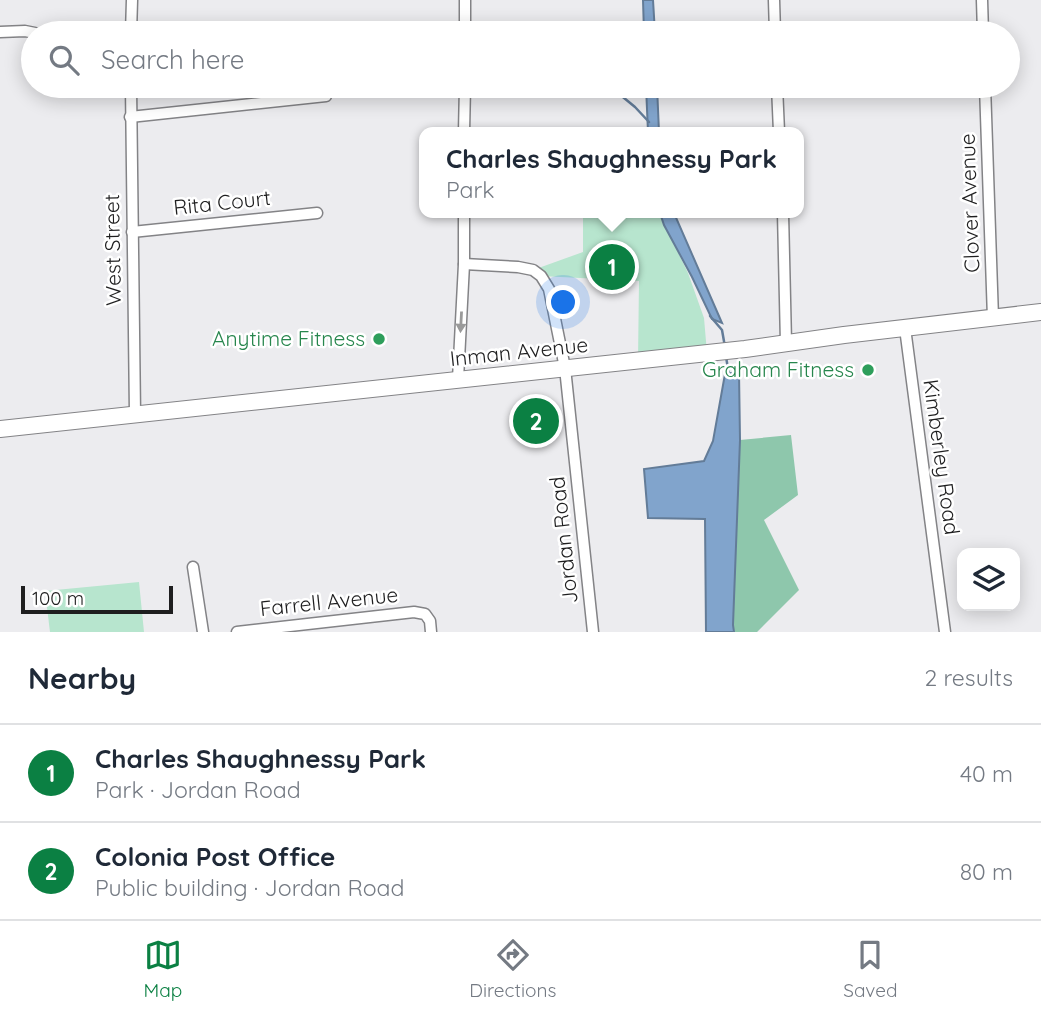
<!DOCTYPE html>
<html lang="en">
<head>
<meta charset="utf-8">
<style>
	:root { --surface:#fff; --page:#f2f2f3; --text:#1f2937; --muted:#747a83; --line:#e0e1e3; --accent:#0b8043 }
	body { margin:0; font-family:Quicksand,sans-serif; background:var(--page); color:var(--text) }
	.controls { position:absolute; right:21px; bottom:21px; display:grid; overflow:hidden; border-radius:14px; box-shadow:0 4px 18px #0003 }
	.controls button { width:63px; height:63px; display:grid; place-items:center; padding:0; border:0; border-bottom:2px solid var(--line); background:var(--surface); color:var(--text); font:35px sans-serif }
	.scale { position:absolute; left:21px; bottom:18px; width:152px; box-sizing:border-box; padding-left:7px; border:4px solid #1e1e1f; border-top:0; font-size:19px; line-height:24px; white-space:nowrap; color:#1e1e1f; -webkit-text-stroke:5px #fff; paint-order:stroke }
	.you { position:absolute; left:564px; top:303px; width:24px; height:24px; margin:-18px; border:5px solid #fff; border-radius:50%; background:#1a73e8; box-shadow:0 0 0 10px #1a73e833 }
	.badge { display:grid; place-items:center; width:46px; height:46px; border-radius:50%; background:var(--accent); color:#fff; font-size:23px; font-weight:700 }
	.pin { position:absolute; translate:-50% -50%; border:4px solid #fff; box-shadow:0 2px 7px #0006 }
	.popup { position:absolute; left:419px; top:127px; width:385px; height:91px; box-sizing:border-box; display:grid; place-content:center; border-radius:14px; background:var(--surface); filter:drop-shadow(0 2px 5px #0005); font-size:23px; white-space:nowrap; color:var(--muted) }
	.popup b { font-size:26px; color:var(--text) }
	.popup::after { content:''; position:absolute; left:50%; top:100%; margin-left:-14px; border:14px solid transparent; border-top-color:var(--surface) }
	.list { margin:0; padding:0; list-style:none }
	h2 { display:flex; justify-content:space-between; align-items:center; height:91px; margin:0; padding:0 28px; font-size:30px }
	h2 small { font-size:23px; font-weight:400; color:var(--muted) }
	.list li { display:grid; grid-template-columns:46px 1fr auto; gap:21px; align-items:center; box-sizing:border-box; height:98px; padding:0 28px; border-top:2px solid var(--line) }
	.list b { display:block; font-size:26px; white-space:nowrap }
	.list p { margin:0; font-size:23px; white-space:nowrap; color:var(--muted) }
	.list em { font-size:23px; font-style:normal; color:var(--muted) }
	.icon { flex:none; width:38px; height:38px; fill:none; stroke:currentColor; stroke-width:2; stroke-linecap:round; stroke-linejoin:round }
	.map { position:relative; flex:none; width:1041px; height:632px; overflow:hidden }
	.search { position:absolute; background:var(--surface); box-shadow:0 4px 18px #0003; left:21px; right:21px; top:21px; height:77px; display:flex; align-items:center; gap:18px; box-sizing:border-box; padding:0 24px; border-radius:38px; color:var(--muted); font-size:26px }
	.sheet { height:287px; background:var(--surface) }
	nav { display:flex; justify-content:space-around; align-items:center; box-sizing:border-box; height:98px; border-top:2px solid var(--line); background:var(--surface); font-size:19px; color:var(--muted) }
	nav a { display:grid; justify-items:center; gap:4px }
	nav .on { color:var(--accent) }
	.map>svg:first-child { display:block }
	.green { fill:#b7e5ce }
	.forest { fill:#8ec7ac }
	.water { fill:#81a4cc; stroke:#637c98; stroke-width:2 }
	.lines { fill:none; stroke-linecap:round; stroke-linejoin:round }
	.stream { stroke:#637c98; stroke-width:2.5 }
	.minor-casing { stroke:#838386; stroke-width:13 }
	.secondary-casing { stroke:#838386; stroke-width:18 }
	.minor { stroke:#fff; stroke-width:10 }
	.secondary { stroke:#fff; stroke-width:16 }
	.oneway { fill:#9a9a9a }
	.leisure-dot { fill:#2e9e5b; stroke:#fff; stroke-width:2.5 }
	.labels { text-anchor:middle; stroke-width:5; stroke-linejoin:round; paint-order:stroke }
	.street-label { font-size:21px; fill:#1e1e1f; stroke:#fff }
	.leisure-label { font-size:21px; fill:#27864d; stroke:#fff; text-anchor:end }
</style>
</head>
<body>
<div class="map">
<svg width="1041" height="632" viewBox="0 0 1041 632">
	<rect width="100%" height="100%" fill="#ececef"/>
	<g class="green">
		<polygon points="583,213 659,213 688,273 704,318 707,353 638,360 639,281 541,276 533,270 583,252"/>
		<polygon points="139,582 144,632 50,632 45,591"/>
	</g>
	<polygon class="forest" points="791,435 798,495 764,520 799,590 757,632 734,632 733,625 740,440"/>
	<g class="water">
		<polygon points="643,0 653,0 655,33 644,33"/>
		<polygon points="646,86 657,86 659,132 648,132"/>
		<polygon points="660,213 674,213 722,323 712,319 692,277 664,225"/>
		<polygon points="739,372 740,440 733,625 734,632 706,632 705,519 648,518 644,469 704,461 713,441 725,374"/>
	</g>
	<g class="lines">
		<g class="stream">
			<polyline points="410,86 463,87"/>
			<polyline points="469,87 600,87 618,93 635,107 649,122"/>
			<polyline points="351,88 387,86"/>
			<polyline points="710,316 722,330 725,347"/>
			<polyline points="726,357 729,374"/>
		</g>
		<g class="minor-casing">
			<g id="minor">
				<polyline points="774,0 775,33"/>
				<polyline points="982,0 983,33"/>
				<polyline points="0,32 25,31 35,33"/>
				<polyline points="131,33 132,0"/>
				<polyline points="465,33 465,0"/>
				<polyline points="131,86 135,414"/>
				<polyline points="777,86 779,132"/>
				<polyline points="985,86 993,318"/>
				<polyline points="130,117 326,96"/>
				<polyline points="464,132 465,86"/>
				<polyline points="783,213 786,343"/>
				<polyline points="132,232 317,213"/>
				<polyline points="464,264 518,267 533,270 541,276 549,289 565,368 593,632"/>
				<polyline points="905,328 945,632"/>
				<polyline points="458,379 464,264 464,213"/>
				<polyline points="193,567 203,632"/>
				<polyline points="237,632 414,612 425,614 430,621 431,632"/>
			</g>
		</g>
		<g class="secondary-casing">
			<polyline id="secondary" points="0,429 745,349 844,335 1041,312"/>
		</g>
		<use href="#minor" class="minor"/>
		<use href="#secondary" class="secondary"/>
	</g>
	<defs><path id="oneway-solid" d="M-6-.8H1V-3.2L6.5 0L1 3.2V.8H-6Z" transform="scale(1.75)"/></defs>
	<use class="oneway" href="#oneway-solid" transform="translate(461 322) rotate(93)"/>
	<g class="leisure-dot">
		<circle cx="379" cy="339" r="7"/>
		<circle cx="868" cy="370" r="7"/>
	</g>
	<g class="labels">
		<g class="street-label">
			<text transform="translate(222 203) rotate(-6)" y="7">Rita Court</text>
			<text transform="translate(970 203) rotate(-92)" y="7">Clover Avenue</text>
			<text transform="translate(113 250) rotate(-91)" y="7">West Street</text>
			<text transform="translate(519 352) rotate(-6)" y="7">Inman Avenue</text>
			<text transform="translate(941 457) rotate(82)" y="7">Kimberley Road</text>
			<text transform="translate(564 540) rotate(-96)" y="7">Jordan Road</text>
			<text transform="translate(329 602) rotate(-6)" y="7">Farrell Avenue</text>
		</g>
		<g class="leisure-label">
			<text x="365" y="346">Anytime Fitness</text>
			<text x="854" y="377">Graham Fitness</text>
		</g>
	</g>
</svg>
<div class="controls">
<button><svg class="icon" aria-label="layers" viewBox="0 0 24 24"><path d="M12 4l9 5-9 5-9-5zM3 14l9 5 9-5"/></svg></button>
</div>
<div class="scale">100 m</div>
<div class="you"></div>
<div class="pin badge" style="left:612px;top:267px">1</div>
<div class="popup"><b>Charles Shaughnessy Park</b>Park</div>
<div class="pin badge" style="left:536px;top:421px">2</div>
<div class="search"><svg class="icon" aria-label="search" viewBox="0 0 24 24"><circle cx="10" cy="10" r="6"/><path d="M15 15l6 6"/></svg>Search here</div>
</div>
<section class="sheet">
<h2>Nearby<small>2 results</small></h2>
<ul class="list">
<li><span class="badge">1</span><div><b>Charles Shaughnessy Park</b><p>Park · Jordan Road</p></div><em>40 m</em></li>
<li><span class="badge">2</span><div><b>Colonia Post Office</b><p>Public building · Jordan Road</p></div><em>80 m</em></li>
</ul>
</section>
<nav>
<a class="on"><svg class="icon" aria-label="map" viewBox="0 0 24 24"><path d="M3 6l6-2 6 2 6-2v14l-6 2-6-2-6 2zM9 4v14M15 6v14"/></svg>Map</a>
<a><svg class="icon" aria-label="directions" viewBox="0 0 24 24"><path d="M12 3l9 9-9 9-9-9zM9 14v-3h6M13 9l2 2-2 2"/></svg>Directions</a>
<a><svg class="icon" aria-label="saved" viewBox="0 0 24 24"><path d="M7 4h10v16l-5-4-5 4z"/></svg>Saved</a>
</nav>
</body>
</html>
